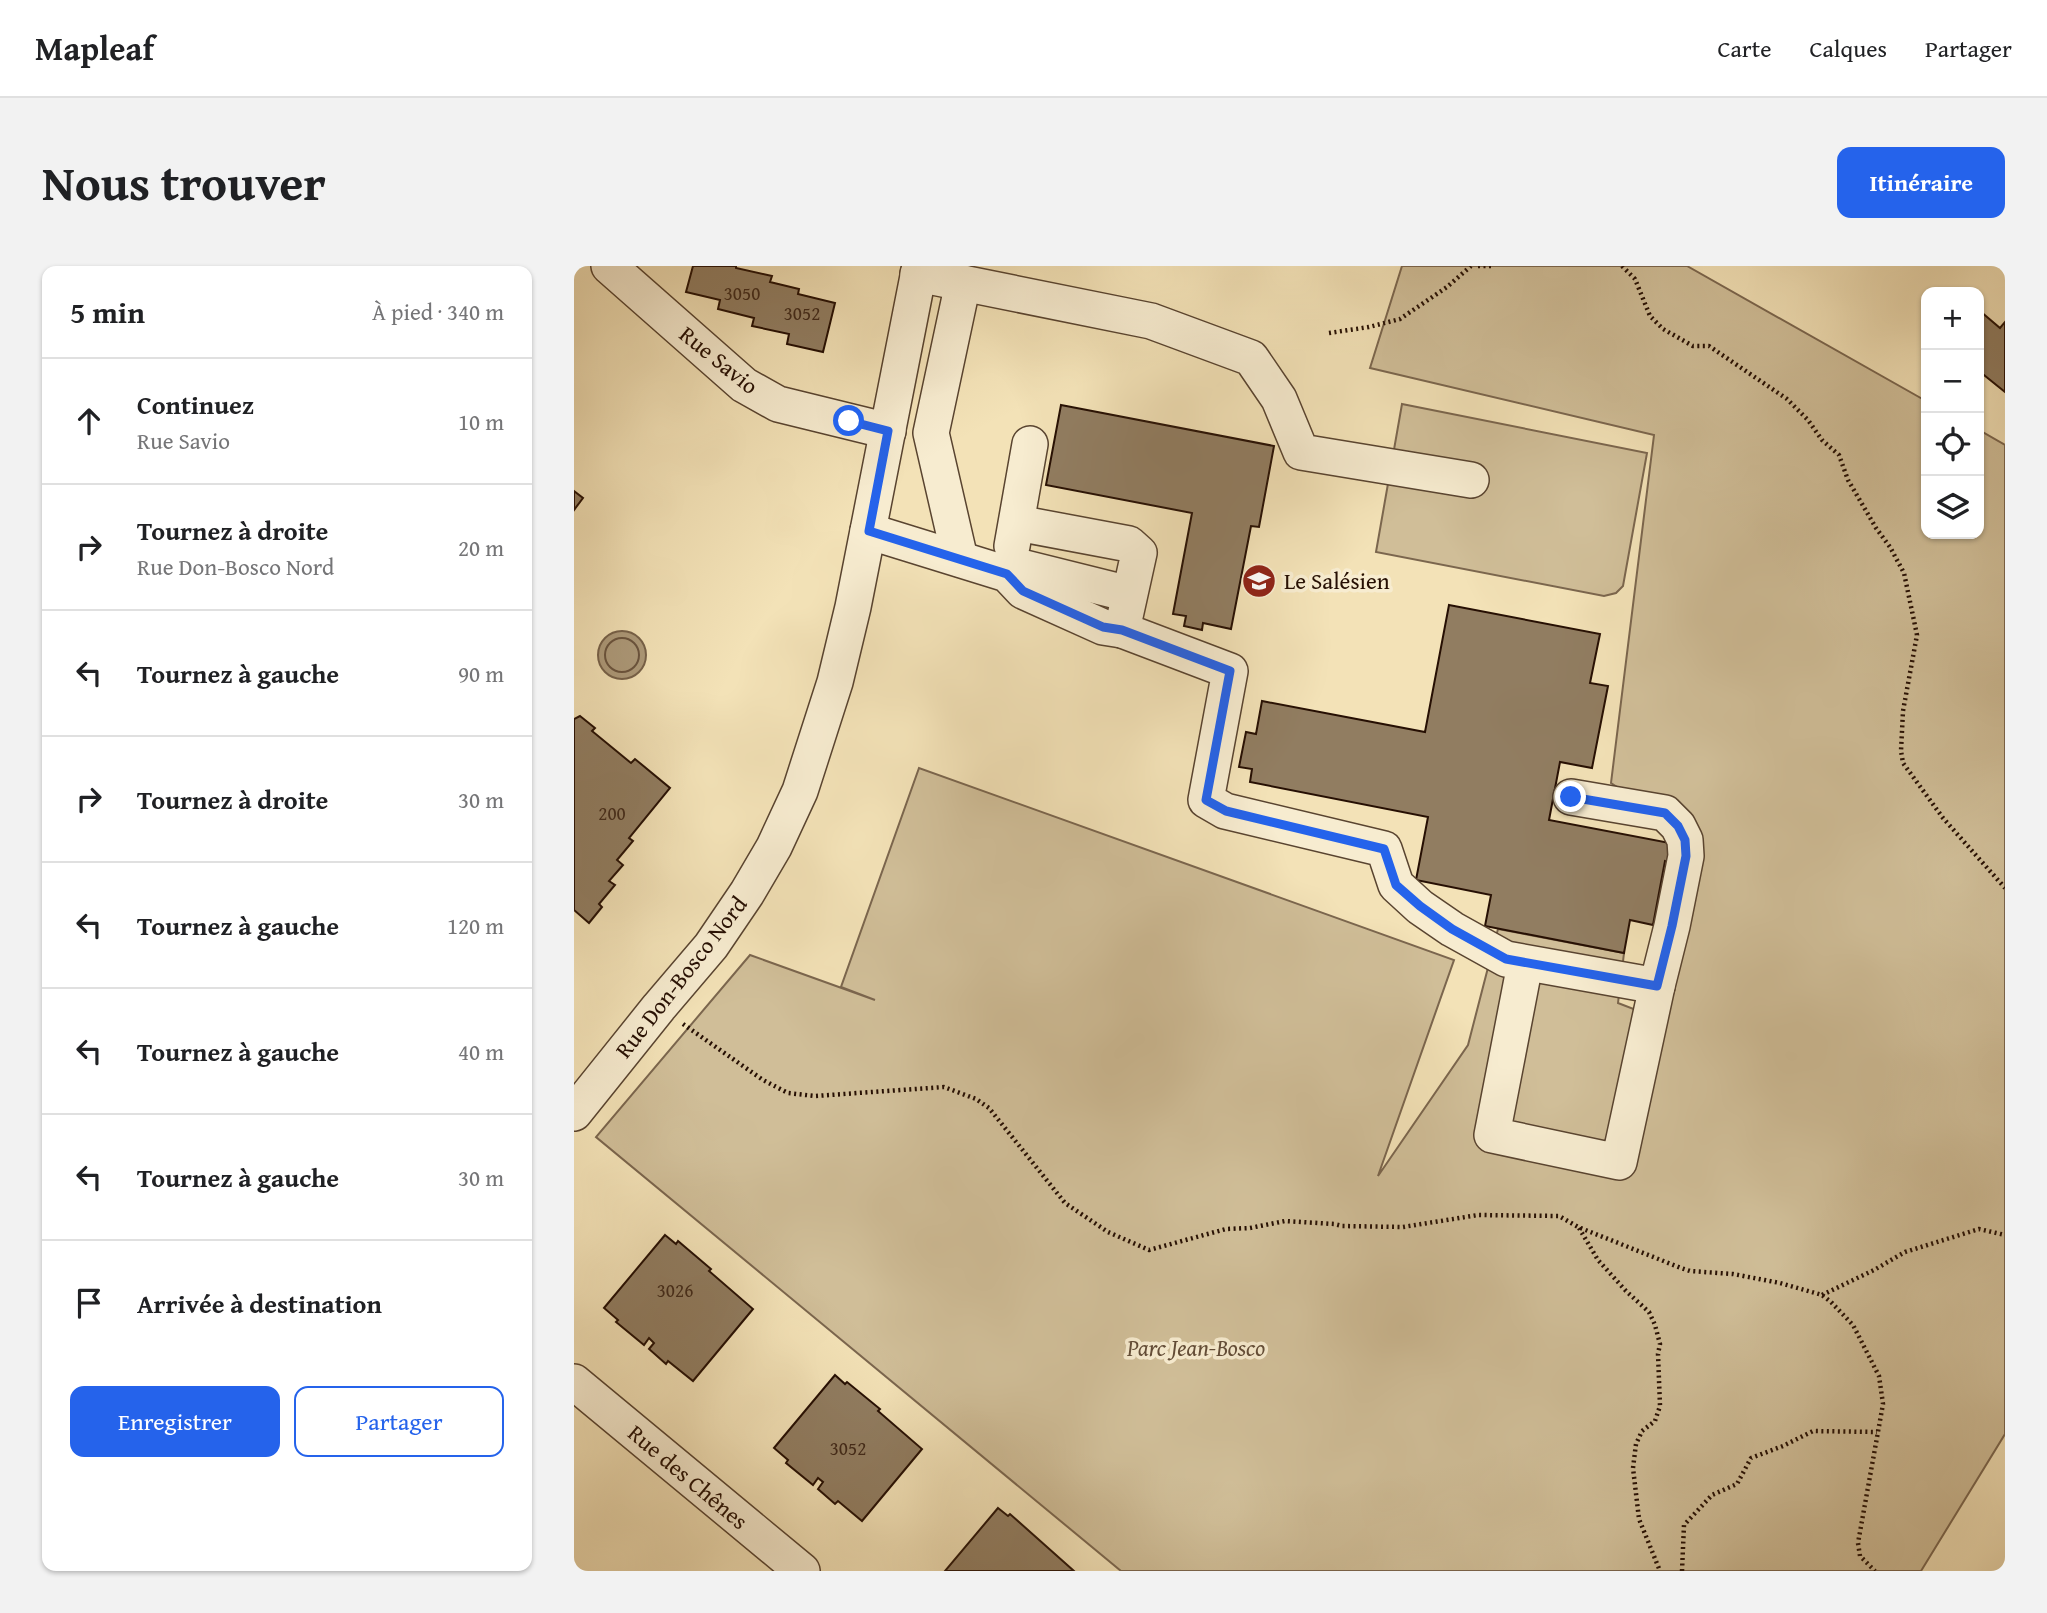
<!DOCTYPE html>
<html lang="fr">
<head>
<meta charset="utf-8">
<style>
	:root { --surface:#fff; --page:#f2f2f2; --text:#202124; --muted:#757577; --line:#e0e0e0; --accent:#2563eb }
	body { margin:0; font-family:"Gentium Book Plus",serif; background:var(--page); color:var(--text) }
	.controls { position:absolute; right:21px; top:21px; display:grid; overflow:hidden; border-radius:14px; box-shadow:0 2px 5px #0004 }
	.controls button { width:63px; height:63px; display:grid; place-items:center; padding:0; border:0; border-bottom:2px solid var(--line); background:var(--surface); color:var(--text); font:35px sans-serif }
	.stop { position:absolute; width:21px; height:21px; margin:-16px; border:5px solid #2563eb; border-radius:50%; background:#fff }
	.stop.end { background:#2563eb; border-color:#fff; box-shadow:0 2px 7px #0008 }
	.list { margin:0; padding:0; list-style:none }
	h2 { display:flex; justify-content:space-between; align-items:center; height:91px; margin:0; padding:0 28px; font-size:30px }
	h2 small { font-size:23px; font-weight:400; color:var(--muted) }
	.list li { display:grid; grid-template-columns:46px 1fr auto; gap:21px; align-items:center; box-sizing:border-box; height:126px; padding:0 28px; border-top:2px solid var(--line) }
	.list b { display:block; font-size:26px; white-space:nowrap }
	.list p { margin:0; font-size:23px; white-space:nowrap; color:var(--muted) }
	.list em { font-size:23px; font-style:normal; color:var(--muted) }
	.actions { display:flex; gap:14px; padding:21px 28px }
	.actions a { flex:1; padding:16px 0; border:2px solid var(--accent); border-radius:14px; text-align:center; font-size:24px; color:var(--accent) }
	.actions .main { background:var(--accent); color:#fff }
	.icon { flex:none; width:38px; height:38px; fill:none; stroke:currentColor; stroke-width:2; stroke-linecap:round; stroke-linejoin:round }
	.map { position:relative; flex:none; width:1431px; height:1305px; overflow:hidden; border-radius:14px }
	header { display:flex; align-items:center; gap:42px; box-sizing:border-box; height:98px; padding:0 35px; background:var(--surface); border-bottom:2px solid var(--line) }
	header strong { font-size:33px }
	nav { display:flex; gap:38px; margin-inline-start:auto; font-size:24px }
	.intro { display:flex; align-items:center; justify-content:space-between; box-sizing:border-box; height:168px; padding:0 42px }
	h1 { margin:0; font-size:49px }
	.button { padding:18px 32px; border-radius:14px; background:var(--accent); color:#fff; font-size:24px; font-weight:700 }
	main { display:flex; gap:42px; padding:0 42px }
	aside { flex:1; background:var(--surface); border-radius:14px; box-shadow:0 2px 5px #0004 }
	.map>svg:first-child { display:block }
	.green { fill:#d0be98; stroke:#7b664e; stroke-width:2 }
	.water { fill:#ad9a7a; stroke:#77624a; stroke-width:2 }
	.lines { fill:none; stroke-linecap:round; stroke-linejoin:round }
	.shore { stroke:#6a543e; stroke-width:2 }
	.building { fill:#917d61; stroke:#260f03; stroke-width:2 }
	.minor-casing { stroke:#594430; stroke-width:38 }
	.path { stroke:#260f03; stroke-width:4.5; stroke-dasharray:2 3.5; stroke-linecap:butt }
	.minor { stroke:#f7ecd0; stroke-width:35 }
	.route { stroke:#2563eb; stroke-width:9 }
	.labels { text-anchor:middle; stroke-width:7; stroke-linejoin:round; paint-order:stroke }
	.number-label { font-size:19px; fill:#412a1a }
	.street-label { font-size:23px; fill:#260f03; stroke:#f7ecd0 }
	.poi-label { font-size:23px; fill:#260f03; stroke:#f7ecd0; text-anchor:start }
	.park-label { font-size:23px; font-style:italic; fill:#624c37; stroke:#f7ecd0 }
</style>
</head>
<body>
<header>
<strong>Mapleaf</strong>
<nav><a>Carte</a><a>Calques</a><a>Partager</a></nav>
</header>
<div class="intro"><h1>Nous trouver</h1><a class="button">Itinéraire</a></div>
<main>
<aside>
<h2>5 min<small>À pied · 340 m</small></h2>
<ul class="list">
<li><svg class="icon" aria-label="ahead" viewBox="0 0 24 24"><path d="M12 20V5M6 11l6-6 6 6"/></svg><div><b>Continuez</b><p>Rue Savio</p></div><em>10 m</em></li>
<li><svg class="icon" aria-label="right" viewBox="0 0 24 24"><path d="M7 20v-9h11M14 6l5 5-5 5"/></svg><div><b>Tournez à droite</b><p>Rue Don-Bosco Nord</p></div><em>20 m</em></li>
<li><svg class="icon" aria-label="left" viewBox="0 0 24 24"><path d="M17 20v-9H6M10 6l-5 5 5 5"/></svg><div><b>Tournez à gauche</b></div><em>90 m</em></li>
<li><svg class="icon" aria-label="right" viewBox="0 0 24 24"><path d="M7 20v-9h11M14 6l5 5-5 5"/></svg><div><b>Tournez à droite</b></div><em>30 m</em></li>
<li><svg class="icon" aria-label="left" viewBox="0 0 24 24"><path d="M17 20v-9H6M10 6l-5 5 5 5"/></svg><div><b>Tournez à gauche</b></div><em>120 m</em></li>
<li><svg class="icon" aria-label="left" viewBox="0 0 24 24"><path d="M17 20v-9H6M10 6l-5 5 5 5"/></svg><div><b>Tournez à gauche</b></div><em>40 m</em></li>
<li><svg class="icon" aria-label="left" viewBox="0 0 24 24"><path d="M17 20v-9H6M10 6l-5 5 5 5"/></svg><div><b>Tournez à gauche</b></div><em>30 m</em></li>
<li><svg class="icon" aria-label="arrive" viewBox="0 0 24 24"><path d="M6 21V4h12l-3 4 3 4H6"/></svg><div><b>Arrivée à destination</b></div></li>
</ul>
<div class="actions"><a class="main">Enregistrer</a><a>Partager</a></div>
</aside>
<div class="map">
<svg width="1431" height="1305" viewBox="0 0 1431 1305">
	<rect width="100%" height="100%" fill="#f3e2b7"/>
	<filter id="stains"><feTurbulence type="fractalNoise" baseFrequency=".00286" numOctaves="4"/><feColorMatrix values="0 0 0 0 .2 0 0 0 0 .09 0 0 0 0 .02 0 0 0 .5 -.17"/></filter>
	<radialGradient id="worn" r=".72"><stop offset=".6" stop-color="#630" stop-opacity="0"/><stop offset="1" stop-color="#630" stop-opacity=".3"/></radialGradient>
	<g class="green">
		<polygon points="828,0 1113,0 1352,135 1352,268 1405,268 1405,164 1431,179 1431,1168 1347,1305 547,1305 22,871 176,689 301,734 267,721 345,502 880,694 804,910 894,779 924,663 1050,687 1044,737 1062,744 1115,568 1037,517 1080,169 796,102"/>
		<polygon points="828,138 1073,187 1049,320 1042,327 1030,330 802,286"/>
	</g>
	<circle class="water" cx="48" cy="389" r="24"/>
	<g class="lines">
		<circle class="shore" cx="48" cy="389" r="17"/>
	</g>
	<g class="building">
		<polygon points="119,0 162,0 162,2 198,10 196,16 225,23 224,28 261,37 249,86 213,78 215,68 178,60 180,52 144,43 146,34 112,26"/>
		<polygon points="1406,45 1426,62 1431,56 1431,126 1405,105"/>
		<polygon points="487,139 700,180 685,261 677,260 657,363 629,357 628,364 610,360 612,350 599,348 618,247 472,219"/>
		<polygon points="0,225 9,232 0,244"/>
		<polygon points="875,339 1026,368 1016,417 1034,420 1018,502 986,496 975,554 1101,578 1098,597 1091,595 1079,659 1056,654 1050,687 911,660 917,629 842,614 854,551 676,516 678,503 665,501 672,466 682,468 688,435 851,466"/>
		<polygon points="6,450 21,462 18,465 57,497 61,493 96,522 55,572 59,575 43,594 49,599 35,615 41,619 25,638 28,641 15,657 0,644 0,453"/>
		<polygon points="91,969 102,978 104,975 137,1003 135,1005 179,1043 119,1115 94,1095 92,1098 75,1083 80,1077 75,1072 70,1079 42,1056 44,1054 30,1042"/>
		<polygon points="261,1109 271,1118 273,1116 306,1143 304,1145 348,1183 288,1255 264,1235 261,1238 244,1223 249,1216 244,1212 239,1219 212,1197 214,1194 200,1182"/>
		<polygon points="424,1242 434,1250 436,1248 500,1305 371,1305"/>
	</g>
	<g class="lines">
		<g class="minor-casing">
			<g id="minor">
				<polyline points="35,0 170,119 204,138 314,165"/>
				<polyline points="344,8 577,55 677,92 705,133 727,186 897,214"/>
				<polyline points="294,265 433,308 449,325 529,361 548,364 565,287 555,278 443,257"/>
				<polyline points="438,280 456,178"/>
				<polyline points="386,293 357,167 389,17"/>
				<polyline points="435,298 555,328"/>
				<polyline points="548,364 656,405 632,534 651,545 810,583 822,619 846,641 878,663 932,693 1083,720 1098,660 1112,590 1111,574 1104,560 1091,547 997,531"/>
				<polyline points="951,698 918,869 1045,896 1083,720"/>
				<polyline points="0,847 85,741 137,680 173,627 200,581 226,525 261,416 279,341 346,0"/>
				<polyline points="0,1116 228,1305"/>
			</g>
		</g>
		<g class="path">
			<polyline points="904,0 918,0"/>
			<polyline points="1048,0 1061,13 1076,50 1089,63 1119,80 1135,80 1213,133 1234,154 1248,174 1265,189 1274,214 1302,262 1316,281 1330,307 1343,369 1329,445 1327,485 1329,497 1369,552 1431,622"/>
			<polyline points="755,67 795,61 826,53 873,21 897,0"/>
			<polyline points="109,758 189,814 214,827 241,830 370,821 402,833 415,842 491,937 534,966 575,984 652,963 676,962 711,955 760,958 768,960 829,961 904,949 985,950 1004,961 1107,1002 1116,1005 1159,1008 1206,1017 1248,1029 1257,1036 1279,1059 1305,1110 1309,1138 1284,1277 1286,1290 1301,1305"/>
			<polyline points="1005,962 1024,994 1052,1025 1075,1046 1081,1059 1086,1078 1084,1088 1086,1140 1081,1155 1068,1165 1062,1178 1059,1202 1065,1253 1086,1305"/>
			<polyline points="1248,1029 1300,1004 1331,986 1405,963 1431,969"/>
			<polyline points="1108,1305 1110,1259 1138,1229 1163,1218 1177,1192 1209,1180 1239,1165 1303,1166"/>
		</g>
		<use href="#minor" class="minor"/>
	</g>
	<g class="lines">
		<polyline class="route" points="275,155 314,165 295,265 433,308 449,325 529,361 548,364 656,405 632,534 652,545 810,583 822,619 846,640 878,663 932,693 1083,720 1098,660 1112,590 1111,574 1104,560 1091,547 997,531"/>
	</g>
	<defs>
		<g id="school-disc" transform="scale(1.75)"><circle r="9.5" fill="#8f2418" stroke="#f7ecd0"/><path d="M0-5L7-2L0 1L-7-2ZM-4 1L0 2.5L4 1V4Q0 6-4 4Z" fill="#fff"/></g>
	</defs>
	<g fill-rule="evenodd">
		<use href="#school-disc" x="685" y="315"/>
	</g>
	<g class="labels">
		<g class="number-label">
			<text x="168" y="34">3050</text>
			<text x="228" y="54">3052</text>
			<text x="38" y="554">200</text>
			<text x="101" y="1031">3026</text>
			<text x="274" y="1189">3052</text>
		</g>
		<g class="street-label">
			<text transform="translate(145 94) rotate(39)" y="8">Rue Savio</text>
			<text transform="translate(107 711) rotate(-52)" y="8">Rue Don-Bosco Nord</text>
			<text transform="translate(114 1211) rotate(40)" y="8">Rue des Chênes</text>
		</g>
		<g class="poi-label">
			<text x="710" y="323">Le Salésien</text>
		</g>
		<g class="park-label">
			<text x="622" y="1090">Parc Jean-Bosco</text>
		</g>
	</g>
	<rect width="100%" height="100%" filter="url(#stains)"/>
	<rect width="100%" height="100%" fill="url(#worn)"/>
</svg>
<div class="controls">
<button>+</button>
<button>−</button>
<button><svg class="icon" aria-label="locate" viewBox="0 0 24 24"><circle cx="12" cy="12" r="6"/><path d="M12 2v4M12 18v4M2 12h4M18 12h4"/></svg></button>
<button><svg class="icon" aria-label="layers" viewBox="0 0 24 24"><path d="M12 4l9 5-9 5-9-5zM3 14l9 5 9-5"/></svg></button>
</div>
<div class="stop" style="left:275px;top:155px"></div>
<div class="stop end" style="left:997px;top:531px"></div>
</div>
</main>
</body>
</html>
